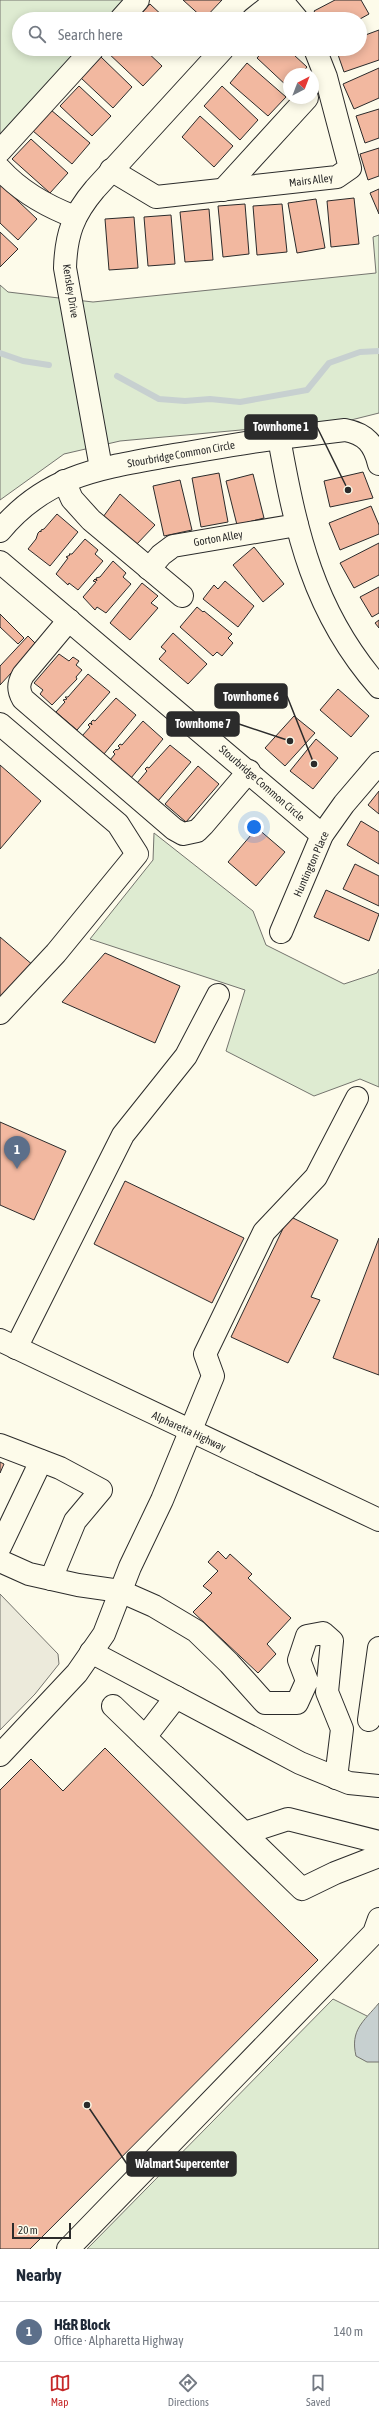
<!DOCTYPE html>
<html lang="en">
<head>
<meta charset="utf-8">
<style>
	:root { --surface:#fff; --page:#f2f2f3; --text:#1f2937; --muted:#747a83; --line:#e0e1e3; --accent:#c62828 }
	body { margin:0; font-family:"Asap Condensed",sans-serif; background:var(--page); color:var(--text) }
	.compass { position:absolute; left:283px; top:68px; width:36px; height:36px; border-radius:50%; background:var(--surface); box-shadow:0 2px 10px #0003; rotate:42deg }
	.scale { position:absolute; left:12px; bottom:10px; width:59px; box-sizing:border-box; padding-left:4px; border:2px solid #2b2b2b; border-top:0; font-size:11px; line-height:14px; white-space:nowrap; color:#2b2b2b; -webkit-text-stroke:3px #fdfbea; paint-order:stroke }
	.you { position:absolute; left:254px; top:827px; width:14px; height:14px; margin:-10px; border:3px solid #fff; border-radius:50%; background:#1a73e8; box-shadow:0 0 0 6px #1a73e833 }
	.badge { display:grid; place-items:center; width:26px; height:26px; border-radius:50%; background:var(--accent); color:#fff; font-size:13px; font-weight:700 }
	.pin { position:absolute; translate:-50% -33px; filter:drop-shadow(0 1px 2px #0008) }
	.pin::after { content:''; position:absolute; top:21px; width:14px; height:12px; background:inherit; clip-path:polygon(0 0,100% 0,50% 100%) }
	.list { margin:0; padding:0; list-style:none }
	h2 { display:flex; justify-content:space-between; align-items:center; height:52px; margin:0; padding:0 16px; font-size:17px }
	h2 small { font-size:13px; font-weight:400; color:var(--muted) }
	.list li { display:grid; grid-template-columns:26px 1fr auto; gap:12px; align-items:center; box-sizing:border-box; height:60px; padding:0 16px; border-top:1px solid var(--line) }
	.list b { display:block; font-size:15px; white-space:nowrap }
	.list p { margin:0; font-size:13px; white-space:nowrap; color:var(--muted) }
	.list em { font-size:13px; font-style:normal; color:var(--muted) }
	.icon { flex:none; width:22px; height:22px; fill:none; stroke:currentColor; stroke-width:2; stroke-linecap:round; stroke-linejoin:round }
	.map { position:relative; flex:none; width:379px; height:2249px; overflow:hidden }
	.search { position:absolute; background:var(--surface); box-shadow:0 2px 10px #0003; left:12px; right:12px; top:12px; height:44px; display:flex; align-items:center; gap:10px; box-sizing:border-box; padding:0 14px; border-radius:22px; color:var(--muted); font-size:15px }
	.sheet { height:112px; background:var(--surface) }
	nav { display:flex; justify-content:space-around; align-items:center; box-sizing:border-box; height:56px; border-top:1px solid var(--line); background:var(--surface); font-size:11px; color:var(--muted) }
	nav a { display:grid; justify-items:center; gap:2px }
	nav .on { color:var(--accent) }
	.map>svg:first-child { display:block }
	.green { fill:#deebd1; stroke:#74746e }
	.parking { fill:#eceadb; stroke:#74746e }
	.water { fill:#c7d0d0; stroke:#74746e }
	.lines { fill:none; stroke-linecap:round; stroke-linejoin:round }
	.stream { stroke:#c7d0d0; stroke-width:6 }
	.building { fill:#f2b8a0; stroke:#2b2b2b }
	.minor-casing { stroke:#2b2b2b; stroke-width:24 }
	.major-casing { stroke:#2b2b2b; stroke-width:24 }
	.minor { stroke:#fdfbea; stroke-width:22 }
	.major { stroke:#fdfbea; stroke-width:22 }
	.labels { text-anchor:middle; stroke-width:3; stroke-linejoin:round; paint-order:stroke }
	.street-label { font-size:11px; fill:#2b2b2b; stroke:#fdfbea }
	.leader { fill:none; stroke:#2b2b2b; stroke-width:1.5 }
	.callout-dot { fill:#2b2b2b; stroke:#fdfbea; stroke-width:1.5 }
	.callout { fill:#2b2b2b; stroke:#2b2b2b; stroke-width:1.5 }
	.callout-label { font-size:12px; text-anchor:middle; font-weight:bold; fill:#fff }
</style>
</head>
<body>
<div class="map">
<svg width="379" height="2249" viewBox="0 0 379 2249">
	<rect width="100%" height="100%" fill="#fdfbea"/>
	<g class="green">
		<polygon points="0,0 125,0 108,19 19,19 19,49 80,49 0,137"/>
		<polygon points="379,235 379,413 351,420 120,441 64,454 0,500 0,285 8,292 93,302 376,273 373,237"/>
		<polygon points="154,833 253,911 266,945 344,984 377,973 379,969 379,1087 360,1079 314,1096 226,1051 245,990 90,939 153,860"/>
		<polygon points="333,1999 379,2022 379,2249 87,2249"/>
	</g>
	<polygon class="parking" points="0,1594 58,1654 59,1664 35,1694 0,1730"/>
	<path class="water" d="M379,2003v59h-12l-11,-6c-6,-26 7,-34 23,-53z"/>
	<g class="lines">
		<g class="stream">
			<polyline points="0,353 23,361 49,365"/>
			<polyline points="117,376 159,399 185,401 210,399 240,402 307,390 329,363 360,352 379,351"/>
		</g>
	</g>
	<g class="building">
		<polygon points="183,0 222,0 204,19"/>
		<polygon points="335,0 361,0 369,14 360,19 319,19 314,11"/>
		<polygon points="150,4 166,19 136,19"/>
		<polygon points="379,30 379,60 344,72 336,49 360,49 360,37"/>
		<polygon points="108,49 144,49 162,66 143,86 106,51"/>
		<polygon points="157,49 168,49 163,55"/>
		<polygon points="265,49 299,49 294,55 307,67 301,74 289,74 288,87 257,58"/>
		<polygon points="101,57 132,87 113,108 81,78"/>
		<polygon points="247,63 286,97 268,116 230,83"/>
		<polygon points="379,68 379,98 354,109 343,84"/>
		<polygon points="79,86 111,116 92,136 60,106"/>
		<polygon points="222,86 258,120 240,140 204,106"/>
		<polygon points="379,109 379,138 365,143 356,116"/>
		<polygon points="51,110 90,143 72,164 33,131"/>
		<polygon points="200,116 233,146 214,167 182,137"/>
		<polygon points="31,139 68,173 50,193 12,159"/>
		<polygon points="379,148 379,176 368,180 360,154"/>
		<polygon points="0,184 37,219 18,240 0,223"/>
		<polygon points="379,189 379,214 370,193"/>
		<polygon points="354,198 359,244 331,247 327,201"/>
		<polygon points="316,199 325,248 297,253 288,203"/>
		<polygon points="245,204 249,254 223,257 218,206"/>
		<polygon points="282,204 287,252 257,255 253,206"/>
		<polygon points="209,209 213,260 185,262 180,212"/>
		<polygon points="171,215 175,264 148,266 144,217"/>
		<polygon points="134,217 138,268 109,270 105,219"/>
		<polygon points="0,232 18,249 0,267"/>
		<polygon points="363,472 373,498 330,507 324,481"/>
		<polygon points="219,473 228,522 201,527 192,478"/>
		<polygon points="253,474 264,518 237,525 226,481"/>
		<polygon points="180,480 192,530 164,536 153,486"/>
		<polygon points="120,494 155,525 135,546 103,517"/>
		<polygon points="371,506 379,525 379,534 340,550 329,523"/>
		<polygon points="57,514 78,532 50,566 28,549 36,539 38,533 40,531 41,532 41,530 44,529"/>
		<polygon points="85,539 98,550 95,554 103,561 78,590 69,583 68,585 56,574 68,558 66,557 70,555 69,554 72,554"/>
		<polygon points="379,543 379,575 354,588 340,563"/>
		<polygon points="254,547 284,584 263,602 233,565"/>
		<polygon points="113,561 126,573 123,577 131,584 106,613 97,607 95,610 83,597 96,582 93,581 95,579 97,581 96,578 100,577"/>
		<polygon points="225,581 254,606 238,627 203,599 214,585 218,589"/>
		<polygon points="142,583 158,596 151,603 158,608 130,640 110,623"/>
		<polygon points="379,587 379,613 372,617 360,597"/>
		<polygon points="197,607 203,612 204,611 232,634 228,638 233,643 222,656 217,652 213,656 180,627"/>
		<polygon points="0,614 24,638 18,644 0,627"/>
		<polygon points="379,620 379,628 375,623"/>
		<polygon points="173,633 207,664 188,684 159,659 166,651 161,647"/>
		<polygon points="28,636 37,645 0,685 0,666"/>
		<polygon points="59,654 69,661 73,657 79,661 76,665 82,670 76,677 77,679 52,705 40,694 43,690 34,683"/>
		<polygon points="88,674 110,692 77,730 56,712 65,702 63,700 67,699 65,697 68,697"/>
		<polygon points="338,689 369,716 351,737 320,710"/>
		<polygon points="116,698 136,715 104,754 82,736 90,727 88,725 90,723 92,725 91,722 93,720 95,721"/>
		<polygon points="294,716 315,733 285,766 265,748"/>
		<polygon points="143,721 163,739 131,778 110,760 115,754 113,752 116,749 117,750 120,748 118,746 120,744 122,745"/>
		<polygon points="316,739 338,758 313,789 290,771"/>
		<polygon points="170,745 191,762 158,801 137,783 147,771 145,769 147,767 149,768"/>
		<polygon points="0,765 41,801 0,849"/>
		<polygon points="198,766 219,784 186,822 165,804"/>
		<polygon points="379,791 379,814 368,805"/>
		<polygon points="361,821 379,832 379,864 347,845"/>
		<polygon points="257,828 285,852 256,886 228,862"/>
		<polygon points="355,864 379,876 379,906 343,889"/>
		<polygon points="326,890 379,914 369,941 314,917"/>
		<polygon points="0,937 34,966 0,1005"/>
		<polygon points="105,953 180,986 155,1043 62,1002"/>
		<polygon points="0,1122 66,1151 34,1220 0,1205"/>
		<polygon points="125,1181 244,1238 212,1303 94,1244"/>
		<polygon points="289,1216 338,1240 311,1297 320,1300 288,1363 231,1337"/>
		<polygon points="379,1238 379,1375 333,1358"/>
		<polygon points="0,1462 4,1464 0,1473"/>
		<polygon points="218,1551 226,1559 230,1554 252,1574 248,1578 291,1618 267,1644 276,1654 258,1673 193,1612 212,1593 203,1586 218,1571 208,1562"/>
		<polygon points="105,1748 318,1960 30,2249 0,2249 0,1790 31,1759 63,1791"/>
	</g>
	<g class="lines">
		<g class="minor-casing">
			<g id="minor">
				<polyline points="281,0 297,19"/>
				<polyline points="121,19 138,0"/>
				<polyline points="253,19 277,0"/>
				<polyline points="0,151 93,49"/>
				<path d="M0,169c21,23 46,37 75,48"/>
				<polyline points="111,170 156,197 337,177 350,168 326,77 315,49"/>
				<polyline points="223,190 307,98"/>
				<path d="M279,438l66,-8c21,4 29,14 34,34"/>
				<path d="M101,468l-36,-200c1,-34 8,-53 30,-79l128,-140"/>
				<polyline points="64,481 72,499 91,520 182,596"/>
				<path d="M0,531c46,-56 101,-63 168,-75 37,-6 74,-13 111,-18 17,94 34,174 100,249"/>
				<polyline points="0,562 322,835"/>
				<polyline points="149,569 161,555 173,546 297,525"/>
				<path d="M69,620l-46,55c-5,9 -5,15 0,24l151,130 9,5 14,-3 6,-6 46,-54"/>
				<polyline points="0,724 118,824 137,854 56,953 0,1013"/>
				<polyline points="281,932 322,835 344,804 379,763"/>
				<polyline points="16,1348 123,1135 186,1056 218,995"/>
				<polyline points="0,1445 60,1468 101,1490 75,1521 51,1579"/>
				<polyline points="0,1547 41,1461"/>
				<polyline points="0,1561 29,1574 78,1585 120,1591 154,1606 196,1631 229,1663 265,1703 297,1703 307,1681 299,1660 307,1636 323,1633 332,1641 327,1692 342,1729 336,1778"/>
				<polyline points="91,1652 300,1763 349,1783 379,1786"/>
				<polyline points="113,1706 302,1889 335,1873 379,1856"/>
				<polyline points="369,1720 379,1648"/>
				<polyline points="145,1737 176,1697"/>
				<polyline points="0,1755 77,1673 104,1634 130,1567 162,1500 213,1376 205,1354 264,1232 316,1177 357,1098"/>
				<polyline points="245,1833 288,1819 379,1842"/>
				<polyline points="68,2249 374,1933 379,1919"/>
			</g>
		</g>
		<g class="major-casing">
			<polyline id="major" points="0,1340 379,1520"/>
		</g>
		<use href="#minor" class="minor"/>
		<use href="#major" class="major"/>
	</g>
	<g class="labels">
		<g class="street-label">
			<text transform="translate(311 180) rotate(-7)" y="4">Mairs Alley</text>
			<text transform="translate(71 291) rotate(81)" y="4">Kensley Drive</text>
			<text transform="translate(181 454) rotate(-10)" y="4">Stourbridge Common Circle</text>
			<text transform="translate(218 538) rotate(-10)" y="4">Gorton Alley</text>
			<text transform="translate(262 783) rotate(41)" y="4">Stourbridge Common Circle</text>
			<text transform="translate(311 864) rotate(-66)" y="4">Huntington Place</text>
			<text transform="translate(189 1431) rotate(25)" y="4">Alpharetta Highway</text>
		</g>
	</g>
	<path class="leader" d="M348 490L317 427M314 764L287 696M290 741L239 724M87 2105L127 2164"/>
	<g class="callout-dot">
		<circle cx="348" cy="490" r="4"/>
		<circle cx="314" cy="764" r="4"/>
		<circle cx="290" cy="741" r="4"/>
		<circle cx="87" cy="2105" r="4"/>
	</g>
	<g class="callout">
		<rect x="245" y="415" width="72" height="24" rx="4"/>
		<rect x="215" y="684" width="72" height="24" rx="4"/>
		<rect x="167" y="712" width="72" height="24" rx="4"/>
		<rect x="127" y="2152" width="109" height="24" rx="4"/>
	</g>
	<g class="callout-label">
		<text x="281" y="431">Townhome 1</text>
		<text x="251" y="701">Townhome 6</text>
		<text x="203" y="728">Townhome 7</text>
		<text x="182" y="2168">Walmart Supercenter</text>
	</g>
</svg>
<svg class="compass" viewBox="-18 -18 36 36"><path d="M0-13l5 13h-10z" fill="#e53935"/><path d="M0 13l5-13h-10z" fill="#747a83"/></svg>
<div class="scale">20 m</div>
<div class="you"></div>
<div class="pin badge" style="left:17px;top:1169px;background:#5c6f8a">1</div>
<div class="search"><svg class="icon" aria-label="search" viewBox="0 0 24 24"><circle cx="10" cy="10" r="6"/><path d="M15 15l6 6"/></svg>Search here</div>
</div>
<section class="sheet">
<h2>Nearby<small></small></h2>
<ul class="list">
<li><span class="badge" style="background:#5c6f8a">1</span><div><b>H&amp;R Block</b><p>Office · Alpharetta Highway</p></div><em>140 m</em></li>
</ul>
</section>
<nav>
<a class="on"><svg class="icon" aria-label="map" viewBox="0 0 24 24"><path d="M3 6l6-2 6 2 6-2v14l-6 2-6-2-6 2zM9 4v14M15 6v14"/></svg>Map</a>
<a><svg class="icon" aria-label="directions" viewBox="0 0 24 24"><path d="M12 3l9 9-9 9-9-9zM9 14v-3h6M13 9l2 2-2 2"/></svg>Directions</a>
<a><svg class="icon" aria-label="saved" viewBox="0 0 24 24"><path d="M7 4h10v16l-5-4-5 4z"/></svg>Saved</a>
</nav>
</body>
</html>
